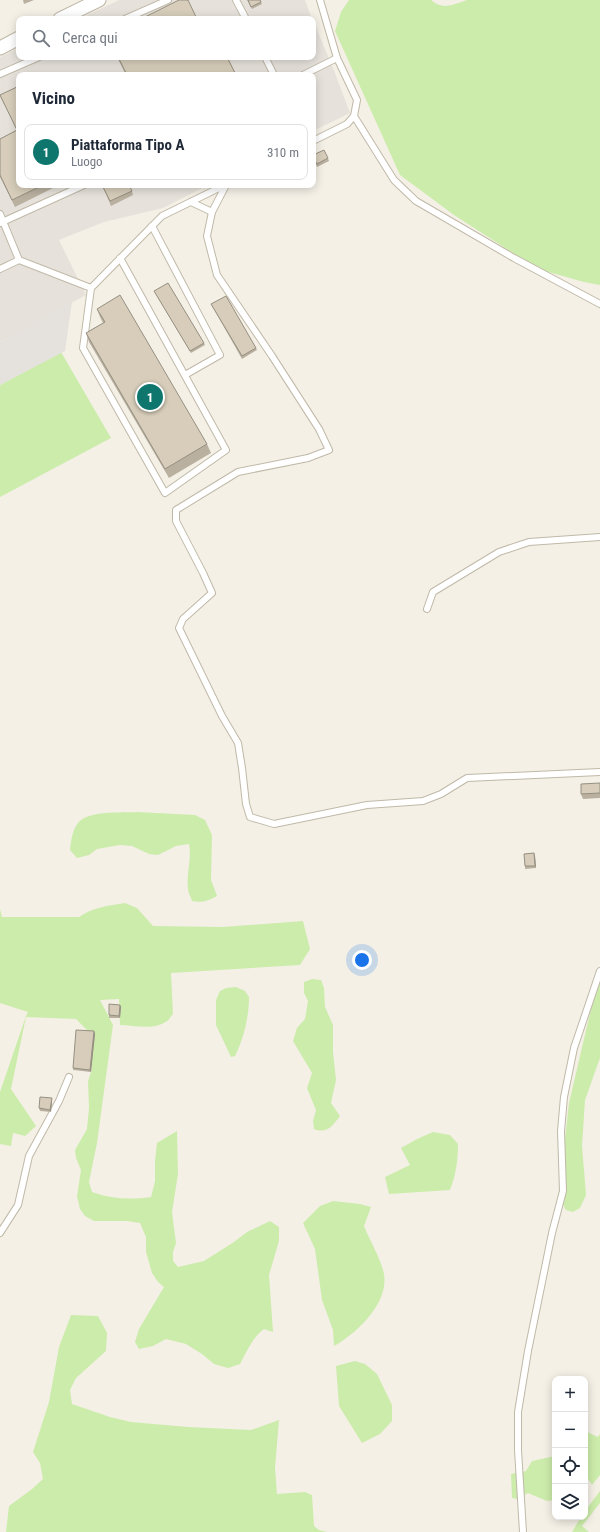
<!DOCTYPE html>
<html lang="it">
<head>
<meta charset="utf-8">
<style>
	:root { --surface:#fff; --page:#f6f6f7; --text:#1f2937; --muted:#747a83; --line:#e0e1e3; --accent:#0f766e }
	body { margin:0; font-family:"Roboto Condensed",sans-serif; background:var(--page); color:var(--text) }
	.controls { position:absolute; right:12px; bottom:12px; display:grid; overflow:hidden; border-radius:8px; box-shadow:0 2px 10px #0003 }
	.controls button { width:36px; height:36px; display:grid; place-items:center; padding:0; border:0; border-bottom:1px solid var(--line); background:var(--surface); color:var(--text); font:20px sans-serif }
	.you { position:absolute; left:362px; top:960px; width:14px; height:14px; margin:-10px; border:3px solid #fff; border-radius:50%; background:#1a73e8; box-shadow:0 0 0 6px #1a73e833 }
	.badge { display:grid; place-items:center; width:26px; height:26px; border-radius:50%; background:var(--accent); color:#fff; font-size:13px; font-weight:700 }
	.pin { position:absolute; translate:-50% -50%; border:2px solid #fff; box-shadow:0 1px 4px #0006 }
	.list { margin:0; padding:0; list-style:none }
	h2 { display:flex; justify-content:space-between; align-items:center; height:52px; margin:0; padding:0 16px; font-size:17px }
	h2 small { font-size:13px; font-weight:400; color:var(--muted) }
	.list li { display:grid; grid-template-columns:26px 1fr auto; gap:12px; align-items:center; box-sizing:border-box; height:56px; margin:0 8px 8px; padding:0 8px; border:1px solid var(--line); border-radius:8px }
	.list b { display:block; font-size:15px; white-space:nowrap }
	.list p { margin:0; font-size:13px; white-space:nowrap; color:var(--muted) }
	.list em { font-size:13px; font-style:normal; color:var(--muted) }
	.icon { flex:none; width:22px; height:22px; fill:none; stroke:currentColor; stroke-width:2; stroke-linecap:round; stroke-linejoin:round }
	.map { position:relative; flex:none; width:600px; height:1532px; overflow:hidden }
	.search { position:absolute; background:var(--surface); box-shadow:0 2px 10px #0003; left:16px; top:16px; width:300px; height:44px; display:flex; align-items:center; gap:10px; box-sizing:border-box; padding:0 14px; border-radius:8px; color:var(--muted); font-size:15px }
	.panel { position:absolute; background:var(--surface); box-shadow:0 2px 10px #0003; left:16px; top:72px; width:300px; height:116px; border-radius:8px }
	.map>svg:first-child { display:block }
	.industrial { fill:#e6e2db }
	.green { fill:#ccecab }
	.parking { fill:#e5e2de }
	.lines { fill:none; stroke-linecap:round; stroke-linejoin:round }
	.lane-casing { stroke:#c0b9a8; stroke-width:8 }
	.street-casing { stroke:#c0b9a8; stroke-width:15 }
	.lane { stroke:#fff; stroke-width:6 }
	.street { stroke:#fff; stroke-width:13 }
	.wall { fill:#b9b0a0 }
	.shaded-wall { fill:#969082 }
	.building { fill:#d7cdba; stroke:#969082 }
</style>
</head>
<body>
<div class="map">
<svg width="600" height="1532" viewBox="0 0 600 1532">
	<rect width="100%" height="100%" fill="#f4f0e6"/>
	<g class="industrial">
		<polygon points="119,0 305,0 312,19 79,19"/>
		<polygon points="313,20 335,73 350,113 313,131 313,75 19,75 19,185 208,185 163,208 104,222 59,240 86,295 0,342 0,57 19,48 19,57 313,57"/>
	</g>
	<g class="green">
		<path d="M349,0h82c12,11 23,4 36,0h133v285l-16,-3 -46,-13 -84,-54 -54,-40 -65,-144 6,-19z"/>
		<polygon points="61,352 111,438 0,497 0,385"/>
		<path d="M137,812l58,3 10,5 7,15 -1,45 6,16c-9,5 -15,7 -25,5 -1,-4 -4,-8 -4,-12 -2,-15 4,-30 1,-45l-13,2 -18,9 -9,-1 -17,-8 -12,-1 -23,4 -8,6 -12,3 -7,-8c1,-9 2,-19 8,-27 10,-13 44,-10 59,-11z"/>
		<path d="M125,903l12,5 16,18 70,1 80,-6 7,28 -10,16 -129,8 2,41c-2,2 -4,6 -6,7 -13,10 -33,4 -47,4l-1,-26 -19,1 13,25 -16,118 -8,39 3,10c19,7 39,8 59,5l4,-16v-20l2,-18 20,-12 1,43 -6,38 4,31 -3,9v9l5,6 26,-6 30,-19 13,-10 23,-11 9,6v14l-10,34 4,57 -9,-3c-12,9 -17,22 -24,35l-12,4 -14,-4 -12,-10 -16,-10 -20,-5 -13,7 -14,3 -4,-7 4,-13 25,-42 -6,-5 -6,-9 -6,-21v-15l-6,-14 -13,-2h-33l-9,-5 -5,-7 -3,-13 4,-26 -5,-12 -1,-8 12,-21 2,-21 -1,-27 4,-12 -1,-31 -4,-8 -11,-11 -50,-2 -15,72 25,37 -11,10 -12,-3 -2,13 -11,-2v-52l26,-76 2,-4 -28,-9v-94l2,8h77c14,-10 29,-11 46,-14z"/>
		<path d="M312,979l9,1 3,8 1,19 8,18v27l3,28 -5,23 9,13c-8,10 -12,18 -26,13l-1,-8 3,-11 -9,-22 5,-15 -19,-32 4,-13 8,-9 3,-18 -4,-8v-11z"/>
		<polygon points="600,980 600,1058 585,1100 582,1146 586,1195 580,1208 573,1212 566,1210 563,1205 565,1187 564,1148 569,1103 595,992"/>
		<path d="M236,987l9,4 4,6c0,19 -5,41 -14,59l-4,1 -15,-32v-25l4,-9 6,-3z"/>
		<path d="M433,1132l17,3 8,9c0,16 -2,31 -8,46l-61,4 -4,-17 25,-12 -9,-17 16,-9z"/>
		<path d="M333,1201l27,3 11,3 -7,19c6,15 17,33 20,48 5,29 -27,59 -50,72l-1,-16 -11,-30 -7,-51 -12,-26 17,-17z"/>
		<polygon points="71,1315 98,1316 107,1333 106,1351 76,1378 70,1390 72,1404 110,1417 131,1422 188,1427 251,1430 279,1420 275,1468 277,1494 305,1492 312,1495 314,1526 319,1530 327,1532 6,1532 9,1506 32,1489 43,1479 40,1463 33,1452 49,1402 59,1347"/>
		<polygon points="355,1361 365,1364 377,1374 392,1405 392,1421 380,1434 362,1443 339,1406 336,1366"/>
		<polygon points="585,1431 598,1437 600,1434 600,1475 592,1485 585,1474"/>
		<polygon points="555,1456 555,1500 547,1501 528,1493 517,1499 512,1498 511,1474 526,1471 532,1461"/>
		<polygon points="600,1491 600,1503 582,1526 589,1532 572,1532 581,1517 585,1517 585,1511"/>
	</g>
	<polygon class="parking" points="72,302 65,351 0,385 0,342"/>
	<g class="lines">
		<g class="lane-casing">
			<g id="lane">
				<polyline points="236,0 246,19"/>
				<polyline points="320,0 337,58"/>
				<polyline points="125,19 168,0"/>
				<polyline points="265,57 274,75"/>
				<polyline points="0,74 39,57"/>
				<polyline points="303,75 337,58 357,100 354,116 347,124 313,141"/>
				<polyline points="354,116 394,180 416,201 514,258 600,304"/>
				<polyline points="226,185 212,212 207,236 217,275 272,356 319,429 329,450 308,458 238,472 176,510 176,521 203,573 212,593 183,619 179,628 222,716 238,743 242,768 246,804 250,817 274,824 367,805 423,801 441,794 467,778 600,772"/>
				<polyline points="191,202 212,212"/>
				<polyline points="0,214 19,260 91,288"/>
				<polyline points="0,223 84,185"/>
				<polyline points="152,226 220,355 185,375"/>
				<polyline points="120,258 226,450 165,493 83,348 91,288 162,216 225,185"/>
				<polyline points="0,269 19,260"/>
				<polyline points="427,609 433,592 499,552 529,542 600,537"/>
				<polyline points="0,1233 18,1205 29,1156 59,1101 69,1077"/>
				<polyline points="523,1532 518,1450 518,1412 528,1351 552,1233 563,1191 561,1131 564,1097 574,1048 600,971"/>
			</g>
		</g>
		<g class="street-casing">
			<g id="street">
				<polyline points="60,19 99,0"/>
				<polyline points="0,48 19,38"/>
			</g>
		</g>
		<use href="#lane" class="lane"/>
		<use href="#street" class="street"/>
	</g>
	<g class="wall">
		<polygon points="23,0 34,0 24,4"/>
		<polygon points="247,0 260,0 262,4 252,9"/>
		<polygon points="117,57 227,57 236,75 126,75"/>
		<polygon points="19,86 19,185 59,185 15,207 0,177 0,139 17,130 1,98 0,95"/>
		<polygon points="313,158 328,158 329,161 317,167"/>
		<polygon points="103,187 132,191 133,195 111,206"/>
		<polygon points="154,291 204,343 205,345 191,353"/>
		<polygon points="211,304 256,348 257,350 242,359"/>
		<polygon points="97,309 207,444 211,453 169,478 89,342 86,333 103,323 100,317"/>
		<polygon points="600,783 600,798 583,799 581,794"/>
		<polygon points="534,853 535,856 536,868 525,869 525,866"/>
		<polygon points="120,1005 121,1007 120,1018 109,1018 109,1015"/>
		<polygon points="94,1031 95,1034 91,1072 73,1070 73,1068"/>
		<polygon points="52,1101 51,1112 40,1111 39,1108"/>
	</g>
	<g class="shaded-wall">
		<polygon points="534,853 535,856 536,868 535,866"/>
		<polygon points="120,1005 121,1007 120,1018 119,1016"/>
		<polygon points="94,1031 95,1034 91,1072 90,1070"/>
		<polygon points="52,1098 52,1101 51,1112 50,1110"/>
	</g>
	<g class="building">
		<polygon points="179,0 188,0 197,19 141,19"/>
		<polygon points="248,0 260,0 261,2 251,7"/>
		<polygon points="118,57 227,57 236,75 127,75"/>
		<polygon points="19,86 19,129 17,130 0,95"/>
		<polygon points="19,129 19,185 43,185 12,200 0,175 0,139"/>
		<polygon points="324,150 328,158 317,164 313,157 313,155"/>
		<polygon points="107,185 129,185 132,191 110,201 103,187"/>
		<polygon points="168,283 204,343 190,351 154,291"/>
		<polygon points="120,295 207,444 165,469 86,333 105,322 97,309"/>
		<polygon points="226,296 256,348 242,356 211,304"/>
		<polygon points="600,783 600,793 581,794 581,784"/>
		<polygon points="534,853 535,866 525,866 524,854"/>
		<polygon points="109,1004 120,1005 119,1016 109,1015"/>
		<polygon points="76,1030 94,1031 90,1070 73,1068"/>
		<polygon points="40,1097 52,1098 50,1110 39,1108"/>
	</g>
</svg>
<div class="controls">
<button>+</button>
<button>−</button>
<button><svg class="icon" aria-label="locate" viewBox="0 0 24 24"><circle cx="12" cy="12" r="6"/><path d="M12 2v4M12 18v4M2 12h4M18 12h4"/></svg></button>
<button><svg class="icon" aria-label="layers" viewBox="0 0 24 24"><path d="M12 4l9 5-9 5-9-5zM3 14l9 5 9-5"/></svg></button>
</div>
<div class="you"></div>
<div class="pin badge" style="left:150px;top:397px">1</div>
<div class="search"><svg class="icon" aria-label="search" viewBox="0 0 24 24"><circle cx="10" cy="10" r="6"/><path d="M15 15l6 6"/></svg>Cerca qui</div>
<section class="panel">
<h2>Vicino<small></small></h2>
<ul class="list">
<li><span class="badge">1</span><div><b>Piattaforma Tipo A</b><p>Luogo</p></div><em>310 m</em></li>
</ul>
</section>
</div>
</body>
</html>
